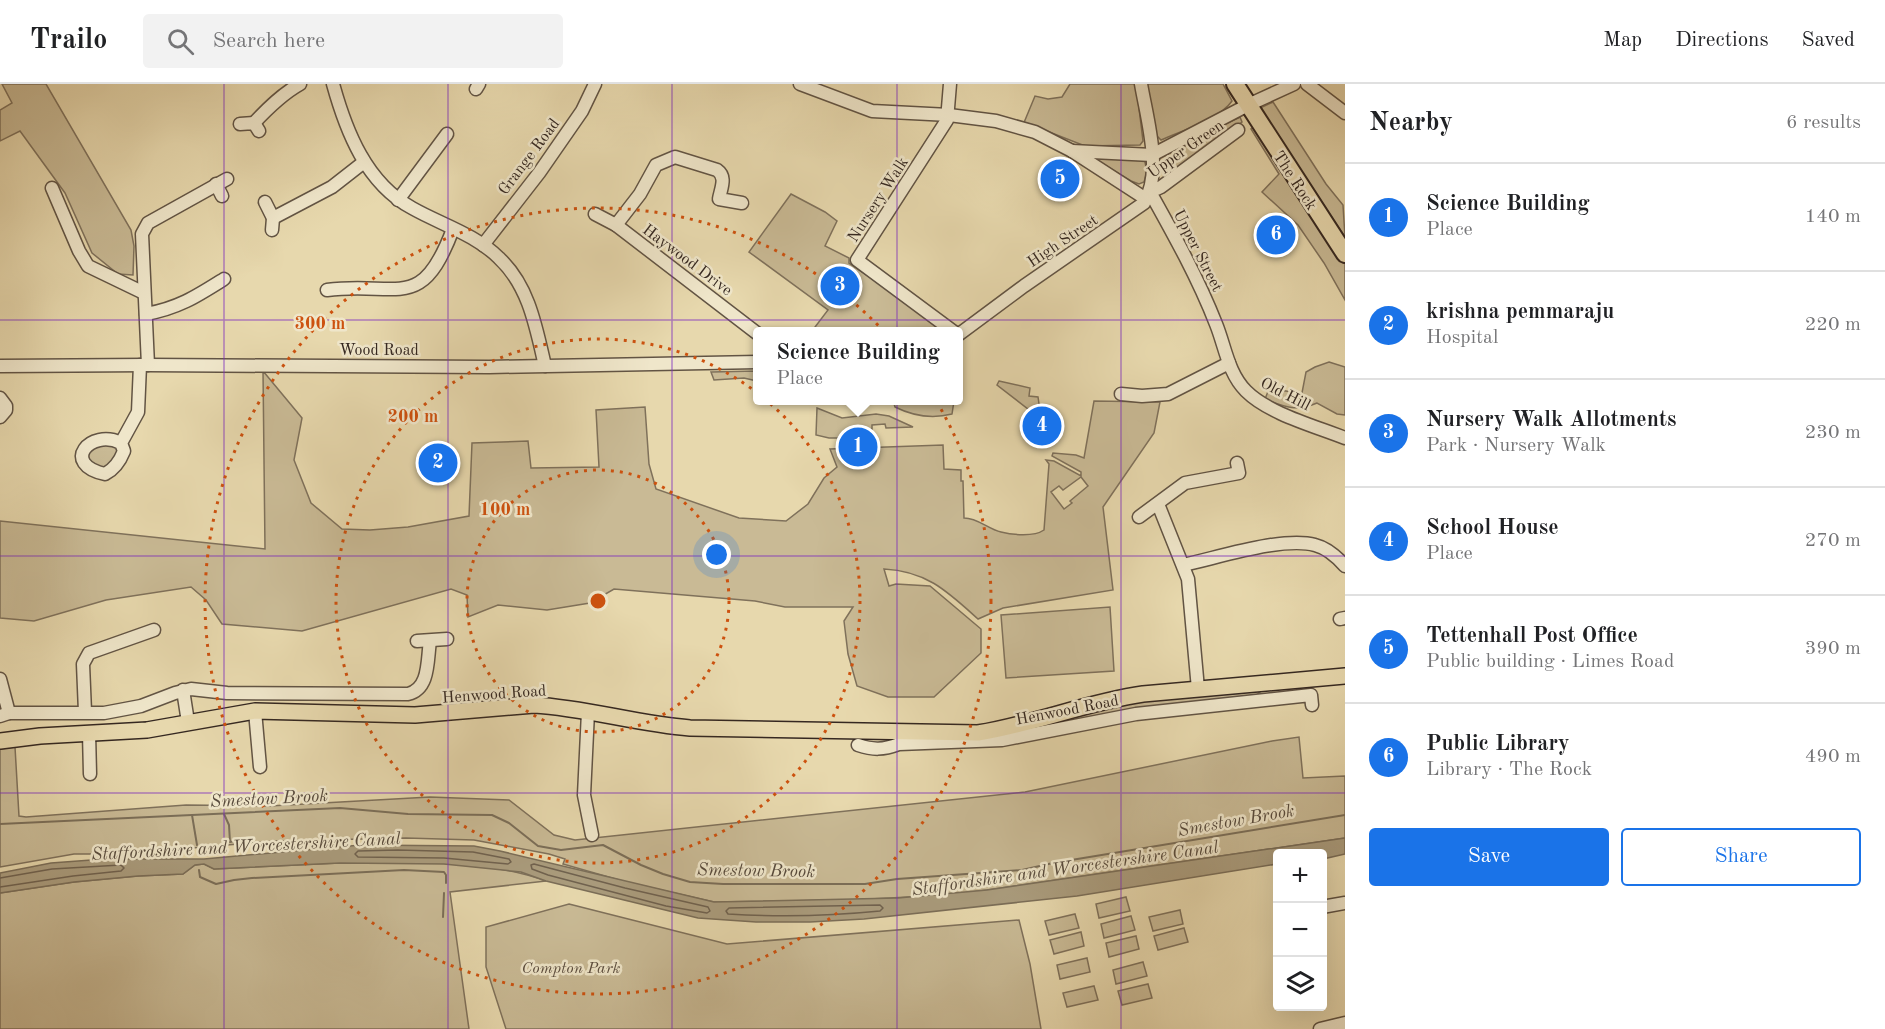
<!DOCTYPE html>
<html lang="en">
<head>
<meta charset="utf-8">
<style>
	:root { --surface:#fff; --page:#f2f2f2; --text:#202124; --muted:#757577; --line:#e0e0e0; --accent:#1a73e8 }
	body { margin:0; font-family:"Old Standard TT",serif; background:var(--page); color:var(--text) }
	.controls { position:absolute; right:18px; bottom:18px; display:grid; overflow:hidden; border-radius:6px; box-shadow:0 6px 24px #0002 }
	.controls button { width:54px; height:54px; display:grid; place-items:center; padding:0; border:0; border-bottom:2px solid var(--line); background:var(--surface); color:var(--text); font:30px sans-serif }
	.you { position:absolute; left:717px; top:471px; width:21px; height:21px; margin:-15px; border:4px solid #fff; border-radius:50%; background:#1a73e8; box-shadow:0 0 0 9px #1a73e833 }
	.badge { display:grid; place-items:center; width:39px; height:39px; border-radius:50%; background:var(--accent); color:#fff; font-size:20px; font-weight:700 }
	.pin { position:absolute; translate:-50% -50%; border:3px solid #fff; box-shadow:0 2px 6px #0006 }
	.popup { position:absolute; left:753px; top:243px; width:210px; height:78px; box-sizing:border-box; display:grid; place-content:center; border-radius:6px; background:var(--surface); filter:drop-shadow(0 2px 4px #0005); font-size:20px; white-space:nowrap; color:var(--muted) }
	.popup b { font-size:22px; color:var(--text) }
	.popup::after { content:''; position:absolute; left:50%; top:100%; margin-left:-12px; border:12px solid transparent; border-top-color:var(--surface) }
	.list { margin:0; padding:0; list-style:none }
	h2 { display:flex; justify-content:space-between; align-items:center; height:78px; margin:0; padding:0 24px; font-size:26px }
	h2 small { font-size:20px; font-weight:400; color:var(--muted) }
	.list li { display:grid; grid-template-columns:39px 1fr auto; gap:18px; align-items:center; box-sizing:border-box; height:108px; padding:0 24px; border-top:2px solid var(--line) }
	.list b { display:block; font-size:22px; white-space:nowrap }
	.list p { margin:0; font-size:20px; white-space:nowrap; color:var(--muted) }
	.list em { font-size:20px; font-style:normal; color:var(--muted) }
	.actions { display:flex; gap:12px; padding:18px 24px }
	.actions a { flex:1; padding:14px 0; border:2px solid var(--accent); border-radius:6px; text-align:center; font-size:21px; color:var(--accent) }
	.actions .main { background:var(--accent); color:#fff }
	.icon { flex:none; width:33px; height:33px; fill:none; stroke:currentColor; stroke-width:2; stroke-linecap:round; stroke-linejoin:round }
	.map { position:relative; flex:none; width:1345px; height:945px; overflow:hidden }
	header { display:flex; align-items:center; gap:36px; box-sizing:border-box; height:84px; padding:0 30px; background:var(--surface); border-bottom:2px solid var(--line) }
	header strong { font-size:28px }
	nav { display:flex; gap:33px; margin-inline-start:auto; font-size:21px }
	.search { width:420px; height:54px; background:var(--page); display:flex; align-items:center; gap:15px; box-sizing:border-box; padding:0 21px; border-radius:6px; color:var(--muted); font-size:22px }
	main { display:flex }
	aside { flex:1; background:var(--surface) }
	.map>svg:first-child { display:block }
	.green { fill:#c9ba95; stroke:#7f715b; stroke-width:1.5; fill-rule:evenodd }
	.water { fill:#aa9c7d; stroke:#7b6e58; stroke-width:1.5 }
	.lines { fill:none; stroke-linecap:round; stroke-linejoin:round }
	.shore { stroke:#70624f; stroke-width:1.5 }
	.stream { stroke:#7b6e58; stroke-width:2 }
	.minor-casing { stroke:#625444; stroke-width:15 }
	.major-casing { stroke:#352821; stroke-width:18 }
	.highway-casing { stroke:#352821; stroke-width:20 }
	.minor { stroke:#efe6ca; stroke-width:12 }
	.major { stroke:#e7d8ad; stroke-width:15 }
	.highway { stroke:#e7d8ad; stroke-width:16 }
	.grid { fill:none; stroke:#7b2cbf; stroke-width:1.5; stroke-opacity:0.55 }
	.ring { fill:none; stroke:#cd520f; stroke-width:3; stroke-dasharray:3 6 }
	.labels { text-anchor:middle; stroke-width:5; stroke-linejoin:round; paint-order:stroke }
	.street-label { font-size:16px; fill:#352821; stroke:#efe6ca }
	.park-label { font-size:16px; font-style:italic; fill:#5a4c3e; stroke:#efe6ca }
	.water-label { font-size:18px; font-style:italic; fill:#584b3d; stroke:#efe6ca }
	.centre { fill:#cd520f; stroke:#efe6ca; stroke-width:3 }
	.ring-label { font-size:18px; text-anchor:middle; font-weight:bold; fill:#cd520f; stroke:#efe6ca; stroke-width:5; stroke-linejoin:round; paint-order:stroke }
</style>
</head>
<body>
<header>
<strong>Trailo</strong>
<div class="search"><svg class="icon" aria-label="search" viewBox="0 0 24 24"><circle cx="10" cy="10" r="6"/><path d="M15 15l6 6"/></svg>Search here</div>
<nav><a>Map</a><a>Directions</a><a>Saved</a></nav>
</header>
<main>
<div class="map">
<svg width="1345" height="945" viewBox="0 0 1345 945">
	<rect width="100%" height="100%" fill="#e7d8ad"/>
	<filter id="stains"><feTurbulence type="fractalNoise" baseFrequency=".00333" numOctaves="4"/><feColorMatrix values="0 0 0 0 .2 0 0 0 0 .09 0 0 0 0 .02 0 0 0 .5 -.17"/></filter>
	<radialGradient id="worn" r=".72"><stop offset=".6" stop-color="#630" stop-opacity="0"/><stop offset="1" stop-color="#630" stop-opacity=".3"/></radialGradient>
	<g class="green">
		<polygon points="2,0 46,0 131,146 134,162 133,191 118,190 92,169 65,109 20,47 0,57 0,26 12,19"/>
		<polygon points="1070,0 1136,0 1143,57 1140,61 1085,62 1039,44 1023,41 1035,12 1048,15 1062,13"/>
		<path d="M1147,0h76l9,17c-12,18 -51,30 -71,39l-6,-6z"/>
		<polygon points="1273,18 1326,100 1343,121 1345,153 1260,24"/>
		<path d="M1240,33l2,5 -78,57c6,-35 47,-48 76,-62z"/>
		<polygon points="1256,41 1345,176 1345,216 1324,179 1298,141 1262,108 1279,90 1251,45"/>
		<polygon points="1144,73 1147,88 1144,98 1139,100 1131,97 1093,74"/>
		<polygon points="791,110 825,128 837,137 825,162 849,174 849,179 949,247 812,247 828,226 749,168"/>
		<path d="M1329,278l16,5v48l-8,-1 -20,-11c-21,9 -32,4 -52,-4l4,-10 33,4 4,-21 9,-5z"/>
		<path d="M263,287l39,47 -8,42 17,43 31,26 28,1 38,-3 61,-11 3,-73 56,-2 3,27 68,-1 -3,-57 49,-3 4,57 7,25 83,29 47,3 22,-17 16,-26 13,-11 -7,-18 113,-4 1,24 17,1v11h2l1,37c14,0 24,11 37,14 12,3 33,5 43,-2l5,-66 -3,-4 8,1 27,15v-4l-29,-16 1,-3 23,2 8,3 10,-57 66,1 -6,31 -51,74 10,83 -110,18 -25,11c-30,-27 -51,-48 -94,-50l5,17 7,-2 34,2 51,43v24l-47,44h-46l-31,-11 -9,-32 -4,-33 9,-14h-68l-30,-6 -141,-12 -24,14 -43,7 -49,-5 -30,12 -1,-22 -16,-6 -149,42 -80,-7 -16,-24 -15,-13 -85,13 -72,21 -34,-3v-97l265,28zM1081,393l7,9 -18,15 2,2 -8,6 -13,-17 8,-6 4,4z"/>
		<polygon points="757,287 757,297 744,294 714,296 711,288"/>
		<polygon points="999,297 1030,304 1029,312 1038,313 1039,320 1037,327 1028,325 997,301"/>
		<path d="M893,316h61v1l-2,13c-20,5 -39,2 -57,-7z"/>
		<polygon points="817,324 842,334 876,330 889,332 913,343 886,344 885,340 872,341 872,345 848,346 848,354 829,354 816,351"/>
		<polygon points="116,360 121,365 109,383 102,384 87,376 86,368 93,362"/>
		<polygon points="1110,523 1114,587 1006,594 1001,531"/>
		<polygon points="1256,606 1260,608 1255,612 1004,651 1125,619"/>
		<polygon points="1299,653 1303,694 1345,692 1345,754 987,806 948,811 850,816 714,818 626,798 563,780 565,775 549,770 474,756 406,754 275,757 169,766 145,770 74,770 0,783 0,665 15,663 19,732 26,733 186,721 269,722 430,713 509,716 554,751 575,756 1025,708 1272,657"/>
		<path d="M340,779c67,0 143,-5 206,18l-96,11 19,137h-469v-136l74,-11 64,-6 45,-2 12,-9 9,-1 10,5z"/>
		<polygon points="1126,813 1130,827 1099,834 1096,820"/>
		<polygon points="569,820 727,860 1019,836 1030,880 1041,945 506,945 486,883 486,843"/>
		<polygon points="1180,826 1183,840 1153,847 1149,833"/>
		<polygon points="1075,830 1079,844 1049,851 1045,837"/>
		<polygon points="1131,832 1135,846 1104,854 1101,840"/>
		<polygon points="1184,844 1188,858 1158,866 1154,852"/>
		<polygon points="1081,848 1084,862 1054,870 1050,856"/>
		<polygon points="1136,852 1139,865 1109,873 1106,859"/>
		<polygon points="1087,874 1090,888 1060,895 1057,881"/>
		<polygon points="1143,878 1147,892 1116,900 1113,886"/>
		<polygon points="1148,900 1152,914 1122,921 1118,907"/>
		<polygon points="1094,902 1098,916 1067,923 1063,909"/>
	</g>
	<polygon class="water" points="1345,754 1345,770 1323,775 1322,770 1278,770 1277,780 1077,812 864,835 810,838 756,838 698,834 546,797 521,788 444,780 340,779 214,785 204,780 195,781 183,790 138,792 74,798 0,809 0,789 51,779 105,775 204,775 361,761 474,762 500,767 714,818 898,814 987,806"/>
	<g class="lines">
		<g class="shore">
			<polygon points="398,766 473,768 509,775 511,778 508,780 444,774 358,773 355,770 358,767"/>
			<polygon points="534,780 625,804 708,823 710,827 707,829 666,822 548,791 532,785 531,781"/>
			<polyline points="0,794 52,785 121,781 124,784 121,787 73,792 0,803"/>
			<path d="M880,821l3,3 -3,3c-50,5 -101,6 -152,3l-2,-3 3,-3z"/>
		</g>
		<g class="stream">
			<polyline points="224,730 229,741 230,758 241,756"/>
			<polyline points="192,731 197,761"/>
			<polyline points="0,740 340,724 408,730 492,731 509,739 538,762 561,766 603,761 641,781 663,790 690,798 723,800 865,800 897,795 1022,786 1053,779 1345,731"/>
			<polyline points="199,786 200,793 216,800 234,796 252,794 404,786 444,788 446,791 446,799"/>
			<polyline points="443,833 444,809"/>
		</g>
		<g class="minor-casing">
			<g id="minor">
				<path d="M333,0c13,47 33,99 79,124 28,16 63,26 87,50 30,28 37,69 46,108"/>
				<polyline points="800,0 872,27 949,31 996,37 1035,48 1072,67 1146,115"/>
				<polyline points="950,0 947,36 857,176 954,248"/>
				<polyline points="1307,0 1345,29"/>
				<polyline points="476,5 479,0"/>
				<path d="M254,39c14,-15 28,-29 46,-39"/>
				<polyline points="240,40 254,39 259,47"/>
				<path d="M1238,46l-77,57 -11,5c24,43 48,86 66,132 9,22 12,49 30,67 23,23 69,35 99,47"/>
				<polyline points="1072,67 1152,71"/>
				<polyline points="1152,71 1248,21 1294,0"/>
				<polyline points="216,100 222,112"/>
				<polyline points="52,104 79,167 88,182 144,209"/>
				<polyline points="398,116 447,50"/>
				<polyline points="265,118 273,134 272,146"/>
				<polyline points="595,130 616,141 758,250"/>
				<polyline points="273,134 332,103 364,78"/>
				<path d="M616,141l24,-31 16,-29 19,-8 42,13c10,7 4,18 2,29l23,4"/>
				<polyline points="483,161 539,89 582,27 595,0"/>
				<path d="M327,206c72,-9 94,24 126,-61"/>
				<path d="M146,230c33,-6 51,-18 78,-35"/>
				<path d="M958,251l66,-49 120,-83c19,-31 3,-84 -3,-119"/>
				<polyline points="148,281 142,150 148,139 227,95"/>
				<polyline points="0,282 148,281 489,283 758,278"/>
				<polyline points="1121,310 1142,312 1168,310 1229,279"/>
				<polyline points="0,314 6,322 6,326 0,333"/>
				<path d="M121,359c-31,-15 -61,21 -16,31 10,-5 15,-13 19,-23l-3,-8 17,-31 2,-47"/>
				<polyline points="1158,420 1188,495 1198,605"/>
				<polyline points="1139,433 1185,399 1239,389 1237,379"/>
				<path d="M1183,481c34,-7 100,-29 132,-20 12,3 22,12 30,21"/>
				<polyline points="1340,535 1345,534"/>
				<polyline points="417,557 447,555"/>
				<polyline points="0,595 9,629"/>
				<polyline points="183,606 188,638"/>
				<polyline points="255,627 260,683"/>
				<polyline points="85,628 83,580 89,569 154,546"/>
				<polyline points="588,628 584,711 592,751"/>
				<path d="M0,632l9,-3h95l37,-7 34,-13 16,-4 36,4 181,1c22,-5 19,-34 22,-53"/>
				<polyline points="89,649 90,690"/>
				<path d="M858,661c15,5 25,5 41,-1l103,-4 134,-26 175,-19 1,10"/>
				<polyline points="1322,823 1345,819"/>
				<polyline points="1320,945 1345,939"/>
			</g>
		</g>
		<g class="major-casing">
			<path id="major" d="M0,657l40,-5 107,-6 108,-19 160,4 119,-10c53,3 103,19 156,23l288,5c56,-9 109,-31 165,-39l202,-18"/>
		</g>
		<g class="highway-casing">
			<polyline id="highway" points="1235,0 1345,170"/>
		</g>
		<use href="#minor" class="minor"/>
		<use href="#major" class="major"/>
		<use href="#highway" class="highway"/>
	</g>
	<path class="grid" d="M224,0v945M448,0v945M672,0v945M897,0v945M1121,0v945M0,236h1345M0,472h1345M0,709h1345"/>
	<g class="ring">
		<circle cx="598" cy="517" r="131"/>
		<circle cx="598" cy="517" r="262"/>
		<circle cx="598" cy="517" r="393"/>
	</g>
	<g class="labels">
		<g class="street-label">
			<text transform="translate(1185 64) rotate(-35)" y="6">Upper Green</text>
			<text transform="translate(528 72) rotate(-53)" y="6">Grange Road</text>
			<text transform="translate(1296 96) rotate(57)" y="6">The Rock</text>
			<text transform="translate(877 115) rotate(-57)" y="6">Nursery Walk</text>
			<text transform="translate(1062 156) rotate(-34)" y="6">High Street</text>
			<text transform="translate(1199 166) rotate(63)" y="6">Upper Street</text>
			<text transform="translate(688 175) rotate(37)" y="6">Haywood Drive</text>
			<text x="379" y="271">Wood Road</text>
			<text transform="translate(1286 309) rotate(27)" y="6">Old Hill</text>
			<text transform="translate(494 609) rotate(-4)" y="6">Henwood Road</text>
			<text transform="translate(1067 625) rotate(-11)" y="6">Henwood Road</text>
		</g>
		<g class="park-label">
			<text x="571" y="889">Compton Park</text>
		</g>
		<g class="water-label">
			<text transform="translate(269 714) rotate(-3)" y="6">Smestow Brook</text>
			<text transform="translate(1236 736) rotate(-10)" y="6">Smestow Brook</text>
			<text transform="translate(246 762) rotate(-3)" y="6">Staffordshire and Worcestershire Canal</text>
			<text transform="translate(1065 784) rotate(-8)" y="6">Staffordshire and Worcestershire Canal</text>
			<text transform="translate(756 786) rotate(1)" y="6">Smestow Brook</text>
		</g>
	</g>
	<circle cx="598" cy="517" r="9" class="centre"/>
	<g class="ring-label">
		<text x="320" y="245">300 m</text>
		<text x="413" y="338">200 m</text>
		<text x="505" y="431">100 m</text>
	</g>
	<rect width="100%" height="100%" filter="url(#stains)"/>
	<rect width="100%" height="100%" fill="url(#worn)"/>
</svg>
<div class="controls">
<button>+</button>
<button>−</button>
<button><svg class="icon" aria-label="layers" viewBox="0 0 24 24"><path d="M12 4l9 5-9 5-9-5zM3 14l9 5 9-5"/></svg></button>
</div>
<div class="you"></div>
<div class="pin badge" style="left:858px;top:363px">1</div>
<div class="popup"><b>Science Building</b>Place</div>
<div class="pin badge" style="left:438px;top:379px">2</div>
<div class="pin badge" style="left:840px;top:202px">3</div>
<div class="pin badge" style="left:1042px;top:342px">4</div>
<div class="pin badge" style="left:1060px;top:95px">5</div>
<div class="pin badge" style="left:1276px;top:151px">6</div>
</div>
<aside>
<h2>Nearby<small>6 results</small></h2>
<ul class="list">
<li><span class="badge">1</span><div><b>Science Building</b><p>Place</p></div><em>140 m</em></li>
<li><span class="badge">2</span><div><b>krishna pemmaraju</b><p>Hospital</p></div><em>220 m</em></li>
<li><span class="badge">3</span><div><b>Nursery Walk Allotments</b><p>Park · Nursery Walk</p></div><em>230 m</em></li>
<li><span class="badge">4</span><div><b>School House</b><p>Place</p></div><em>270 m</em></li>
<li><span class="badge">5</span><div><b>Tettenhall Post Office</b><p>Public building · Limes Road</p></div><em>390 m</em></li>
<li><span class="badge">6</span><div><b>Public Library</b><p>Library · The Rock</p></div><em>490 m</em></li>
</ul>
<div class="actions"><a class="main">Save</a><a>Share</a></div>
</aside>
</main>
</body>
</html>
